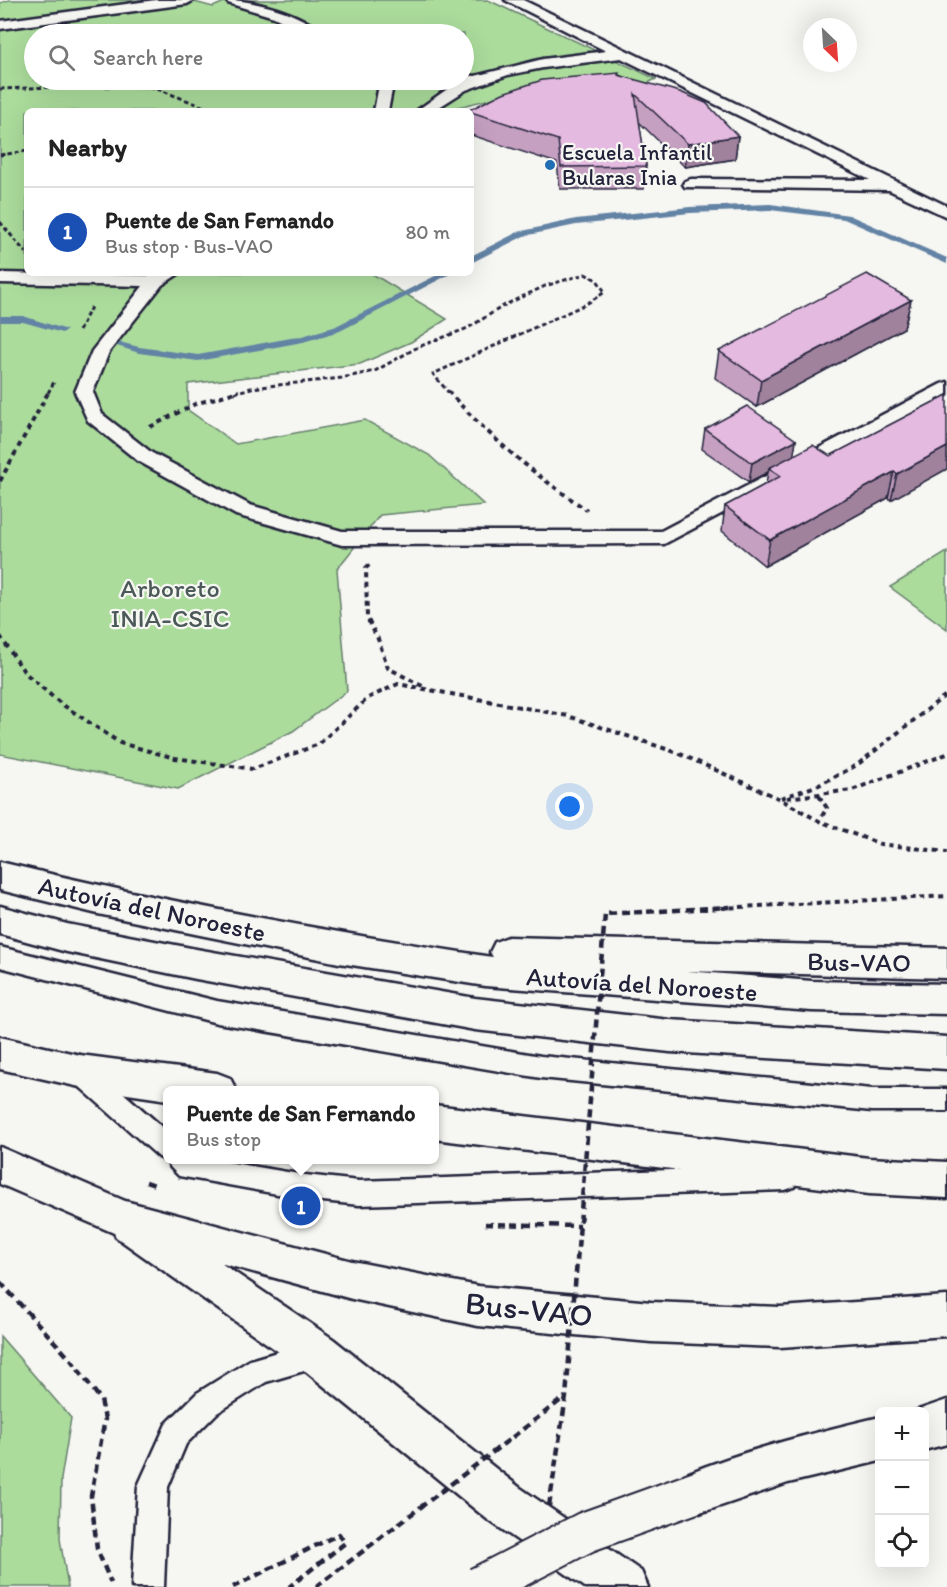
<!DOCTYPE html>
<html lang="en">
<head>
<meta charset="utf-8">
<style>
	:root { --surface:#fff; --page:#f6f6f6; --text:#222; --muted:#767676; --line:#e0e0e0; --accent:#1f6fb2 }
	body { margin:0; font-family:Itim,sans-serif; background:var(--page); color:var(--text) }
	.controls { position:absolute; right:18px; bottom:18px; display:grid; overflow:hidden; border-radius:9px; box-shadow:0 6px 24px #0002 }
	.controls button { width:54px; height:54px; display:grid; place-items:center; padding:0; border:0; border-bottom:2px solid var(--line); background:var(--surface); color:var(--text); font:30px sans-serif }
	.compass { position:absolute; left:803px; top:18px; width:54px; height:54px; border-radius:50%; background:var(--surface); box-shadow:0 6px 24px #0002; rotate:155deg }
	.you { position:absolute; left:570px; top:807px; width:21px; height:21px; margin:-15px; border:4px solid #fff; border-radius:50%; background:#1a73e8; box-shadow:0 0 0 9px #1a73e833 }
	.badge { display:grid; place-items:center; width:39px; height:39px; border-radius:50%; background:var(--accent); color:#fff; font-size:20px; font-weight:700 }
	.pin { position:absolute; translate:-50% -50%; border:3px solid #fff; box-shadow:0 2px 6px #0006 }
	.popup { position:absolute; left:163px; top:1086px; width:276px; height:78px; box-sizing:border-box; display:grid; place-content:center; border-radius:9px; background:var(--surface); filter:drop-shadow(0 2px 4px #0005); font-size:20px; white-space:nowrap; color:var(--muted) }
	.popup b { font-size:22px; color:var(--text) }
	.popup::after { content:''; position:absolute; left:50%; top:100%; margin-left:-12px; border:12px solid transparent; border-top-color:var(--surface) }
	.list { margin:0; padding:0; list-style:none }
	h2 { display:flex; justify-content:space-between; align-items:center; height:78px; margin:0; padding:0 24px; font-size:26px }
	h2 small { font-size:20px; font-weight:400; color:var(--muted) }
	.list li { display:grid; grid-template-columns:39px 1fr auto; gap:18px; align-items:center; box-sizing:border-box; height:90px; padding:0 24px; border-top:2px solid var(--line) }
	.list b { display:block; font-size:22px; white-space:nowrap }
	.list p { margin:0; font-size:20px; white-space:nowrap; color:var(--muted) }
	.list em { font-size:20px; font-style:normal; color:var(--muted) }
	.icon { flex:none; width:33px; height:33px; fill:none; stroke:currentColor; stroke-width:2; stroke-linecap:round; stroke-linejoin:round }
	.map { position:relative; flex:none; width:947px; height:1587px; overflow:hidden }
	.search { position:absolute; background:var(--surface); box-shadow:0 6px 24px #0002; left:24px; top:24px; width:450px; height:66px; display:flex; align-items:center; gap:15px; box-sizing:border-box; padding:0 21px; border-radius:33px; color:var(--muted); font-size:22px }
	.panel { position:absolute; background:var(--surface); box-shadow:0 6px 24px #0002; left:24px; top:108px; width:450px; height:168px; border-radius:9px }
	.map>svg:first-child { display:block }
	.green { fill:#abdc9c; stroke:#667f6c; stroke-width:1.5; fill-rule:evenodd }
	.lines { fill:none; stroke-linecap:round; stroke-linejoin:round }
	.stream { fill:#6383a5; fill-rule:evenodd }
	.lane-casing { stroke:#22223b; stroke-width:5 }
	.street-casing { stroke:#22223b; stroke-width:5 }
	.highway-casing { stroke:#22223b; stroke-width:5 }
	.path-far2 { stroke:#22223b; stroke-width:3; stroke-dasharray:4.5 3; stroke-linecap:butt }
	.path-far1 { stroke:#22223b; stroke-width:4; stroke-dasharray:5 4.5; stroke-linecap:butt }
	.path { stroke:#22223b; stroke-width:4.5; stroke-dasharray:8 5; stroke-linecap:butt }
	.lane { fill:#f6f6f2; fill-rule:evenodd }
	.street { fill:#f6f6f2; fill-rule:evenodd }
	.highway { fill:#f6f6f2; fill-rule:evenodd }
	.highway-bridge-casing { stroke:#22223b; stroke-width:44; stroke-linecap:butt }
	.path-bridge-far1 { stroke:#22223b; stroke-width:4; stroke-dasharray:5 4.5; stroke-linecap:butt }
	.path-bridge { stroke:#22223b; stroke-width:4.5; stroke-dasharray:8 5; stroke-linecap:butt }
	.highway-bridge { stroke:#f6f6f2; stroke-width:40 }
	.wall { fill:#c5a0c1; stroke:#22223b; stroke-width:1.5 }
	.shaded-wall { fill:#a0829d; stroke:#22223b; stroke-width:1.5 }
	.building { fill:#e5bae0; stroke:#22223b; stroke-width:1.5 }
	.poi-dot { fill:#1f6fb2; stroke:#f6f6f2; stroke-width:2 }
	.labels { text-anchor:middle; stroke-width:4.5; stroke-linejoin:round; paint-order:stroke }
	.far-poi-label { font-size:22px; fill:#22223b; stroke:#f6f6f2; text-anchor:start }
	.park-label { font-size:26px; fill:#4b5a58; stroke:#f6f6f2 }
	.street-label { font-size:26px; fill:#22223b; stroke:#f6f6f2 }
	.near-street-label { font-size:32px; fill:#22223b; stroke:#f6f6f2 }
</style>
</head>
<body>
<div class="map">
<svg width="947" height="1587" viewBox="0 0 947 1587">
	<rect width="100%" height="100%" fill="#f6f6f2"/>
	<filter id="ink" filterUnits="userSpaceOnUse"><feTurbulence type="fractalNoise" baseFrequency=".0167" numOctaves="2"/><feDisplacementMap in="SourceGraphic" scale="12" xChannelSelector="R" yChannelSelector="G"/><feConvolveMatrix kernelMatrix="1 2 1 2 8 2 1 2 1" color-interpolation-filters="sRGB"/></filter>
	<g filter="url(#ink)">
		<g class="green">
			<path d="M9,0h178l26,7 16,-7h259l168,79 -27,13 -90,-5 -97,24h-415v162h344l76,46 -36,23 -51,22 -172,20v26l48,34 129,-24 64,35 55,50 -104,10 -43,54 10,122 -54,40 -115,58 -178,-35v-751zM34,34h430v46h-430z"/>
			<polygon points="947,552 947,629 890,587"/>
			<polygon points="0,1336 71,1418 61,1479 60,1539 68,1587 0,1587"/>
		</g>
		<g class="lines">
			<g class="stream">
				<polygon points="770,204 849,215 947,258 947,264 844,219 770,210 690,213 576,225 524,236 471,263 471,256 518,232 576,219 690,207"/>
				<polygon points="441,273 452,273 340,331 303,342 198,361 139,353 114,345 119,342 139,347 198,355 302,336 334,327"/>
				<polygon points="0,316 23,316 67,330 62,333 23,322 0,322"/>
			</g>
			<g class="lane-casing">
				<g id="lane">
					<polygon points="156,0 194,0 187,4 0,29 0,21"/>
					<path d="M226,0c27,0 78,13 96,34h-16l-32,-17 -46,-14z"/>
					<polygon points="505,0 523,0 947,206 947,217 889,190 685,187 683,184 685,181 691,179 870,180 621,58 543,68 508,75 466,90 433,111 416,111 453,85 416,84 411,83 409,80 464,80 464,75 475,76 543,59 606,51"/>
					<polygon points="380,80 394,80 388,111 374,111"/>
					<polygon points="0,273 153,276 159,273 180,273 162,285 109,352 93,392 102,414 152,453 250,505 342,531 661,531 941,384 947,382 947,395 664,544 342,545 236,515 138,461 88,421 75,392 92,351 143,286 0,283"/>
					<polygon points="0,947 217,1001 541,1056 872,1089 947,1089 947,1111 872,1111 541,1078 217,1023 0,967"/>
					<polygon points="80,1060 89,1063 168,1132 168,1160 215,1160 305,1175 359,1181 785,1166 794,1169 798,1178 794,1187 785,1190 359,1205 305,1199 179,1176 171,1168 167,1161 159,1157 71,1079 67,1071 71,1063"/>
					<polygon points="318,1340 328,1344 332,1354 328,1364 266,1382 217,1413 186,1444 168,1487 164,1587 132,1587 138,1486 166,1424 197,1393 250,1360"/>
				</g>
			</g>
			<g class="street-casing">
				<polygon id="street" points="130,1205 144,1211 333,1339 519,1487 641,1571 648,1587 585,1587 487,1519 303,1369 116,1237 110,1224 116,1211"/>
			</g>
			<g class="highway-casing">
				<g id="highway">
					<path d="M0,862c160,39 322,69 485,94l8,1 -3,-5 5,-10 13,-5 439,11v30l-261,-7 126,10 135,3v30l-135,-3 -327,-25 -146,-23 -139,-28 -102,-21 -98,-24z"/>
					<polygon points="0,906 67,924 196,949 475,998 670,1020 947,1037 947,1069 670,1052 475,1030 196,979 67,952 0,934"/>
					<polygon points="0,1037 80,1055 217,1073 230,1078 236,1090 168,1090 168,1100 80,1087 0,1069"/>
					<polygon points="434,1105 869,1158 947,1162 947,1198 869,1194 434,1139"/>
					<polygon points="0,1147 125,1201 352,1261 478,1286 651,1302 780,1307 947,1296 947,1336 780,1347 651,1342 478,1326 352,1299 121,1236 0,1184"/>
					<polygon points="947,1400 947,1444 924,1450 924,1412 912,1412"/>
					<path d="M880,1417v44l-92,22 -88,30 -16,-6 -6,-16 6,-16c63,-26 129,-42 196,-58z"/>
				</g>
			</g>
			<g class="path-far2">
				<polyline points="0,89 81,86 152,87 215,111"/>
				<polyline points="0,155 27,151"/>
				<polyline points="0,222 26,253"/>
				<polyline points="79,331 92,305"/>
				<polyline points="48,393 55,380"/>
				<polyline points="234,393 251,388 342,378 375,371 418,347 468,328 505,305 545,286 585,274 597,280 605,292 586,304 433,374 449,393"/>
			</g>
			<g class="path-far1">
				<path d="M448,391c41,46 88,85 139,119"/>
				<polyline points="150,427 195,404 239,391"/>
				<polyline points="0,481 49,391"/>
				<polyline points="369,565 366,568 367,618 378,639 388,668 426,688"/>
				<polyline points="0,636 25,673 60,703 120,743 175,758 253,769 319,744 368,698 398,684 568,716 678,753 780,799 819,821 880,844 947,852"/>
				<polyline points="819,796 827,808 819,821"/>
				<polyline points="781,798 819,785 857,765 947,694"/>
				<polyline points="787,798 852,790 947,754"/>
			</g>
			<g class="path">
				<polyline points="146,1182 155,1185"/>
				<polyline points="485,1224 580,1226"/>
				<polyline points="0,1282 71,1360 101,1400 105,1419 91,1496 97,1549 111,1583"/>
				<polyline points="233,1587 339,1534 345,1543 289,1587"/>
			</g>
			<use href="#lane" class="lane"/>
			<use href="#street" class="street"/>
			<use href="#highway" class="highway"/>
			<g class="highway-bridge-casing">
				<polyline id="highway-bridge" points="479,1587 586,1532 700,1491"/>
			</g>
			<polyline class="path-bridge-far1" points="702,909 947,896"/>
			<g class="path-bridge">
				<polyline points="549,1506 566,1397 605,914 730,907"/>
				<polyline points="316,1587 565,1397"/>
			</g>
			<use href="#highway-bridge" class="highway-bridge"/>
		</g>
		<g class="wall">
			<polygon points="618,75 738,136 735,159 685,167 639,122 646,166 644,189 560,189 557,163 471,135 471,111"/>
			<polygon points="911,300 904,328 757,407 715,378 719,351"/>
			<polygon points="947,395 891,500 888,498 765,566 722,531 725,506 766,484 768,472 749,482 702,449 705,429 796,440 793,455 830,456"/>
		</g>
		<g class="shaded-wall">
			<polygon points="738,136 735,159 685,167 688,144"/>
			<polygon points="911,300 904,328 757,407 761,380"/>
			<polygon points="796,440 793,459 769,468 768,472 749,482 752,463"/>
			<polygon points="947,447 947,469 891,500 897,474"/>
			<polygon points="894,472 888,498 765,566 770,540"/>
		</g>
		<g class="building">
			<polygon points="619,73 618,75 680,92 706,103 738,136 688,144 635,94 646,166 561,167 558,140 471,112 471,111 467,111 503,93 542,80"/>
			<polygon points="867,274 911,300 761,380 719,351"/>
			<polygon points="947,395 947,447 897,474 894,472 770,540 725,506 781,476 769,468 813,445 830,456"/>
			<polygon points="747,406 796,440 752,463 705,429"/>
		</g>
	</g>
	<circle class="poi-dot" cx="550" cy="165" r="6"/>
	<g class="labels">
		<g class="far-poi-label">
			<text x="562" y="160">Escuela Infantil<tspan x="562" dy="25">Bularas Inia</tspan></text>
		</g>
		<g class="park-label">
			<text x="170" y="597">Arboreto<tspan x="170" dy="30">INIA-CSIC</tspan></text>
		</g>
		<g class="street-label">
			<text transform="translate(152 909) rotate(12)" y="9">Autovía del Noroeste</text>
			<text transform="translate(859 962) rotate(1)" y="9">Bus-VAO</text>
			<text transform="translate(642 984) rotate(4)" y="9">Autovía del Noroeste</text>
		</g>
		<g class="near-street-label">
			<text transform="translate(529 1309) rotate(6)" y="11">Bus-VAO</text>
		</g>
	</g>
</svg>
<div class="controls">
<button>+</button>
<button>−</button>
<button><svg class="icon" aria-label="locate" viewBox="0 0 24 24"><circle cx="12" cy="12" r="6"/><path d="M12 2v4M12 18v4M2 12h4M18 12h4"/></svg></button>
</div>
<svg class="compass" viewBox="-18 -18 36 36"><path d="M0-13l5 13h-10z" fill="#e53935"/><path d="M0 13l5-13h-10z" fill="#767676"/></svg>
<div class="you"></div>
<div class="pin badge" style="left:301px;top:1206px;background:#1a4fb4">1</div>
<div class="popup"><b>Puente de San Fernando</b>Bus stop</div>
<div class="search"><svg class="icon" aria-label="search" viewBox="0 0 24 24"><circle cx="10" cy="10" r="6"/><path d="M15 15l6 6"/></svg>Search here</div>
<section class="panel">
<h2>Nearby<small></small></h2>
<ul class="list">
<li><span class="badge" style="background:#1a4fb4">1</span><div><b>Puente de San Fernando</b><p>Bus stop · Bus-VAO</p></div><em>80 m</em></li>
</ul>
</section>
</div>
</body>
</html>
